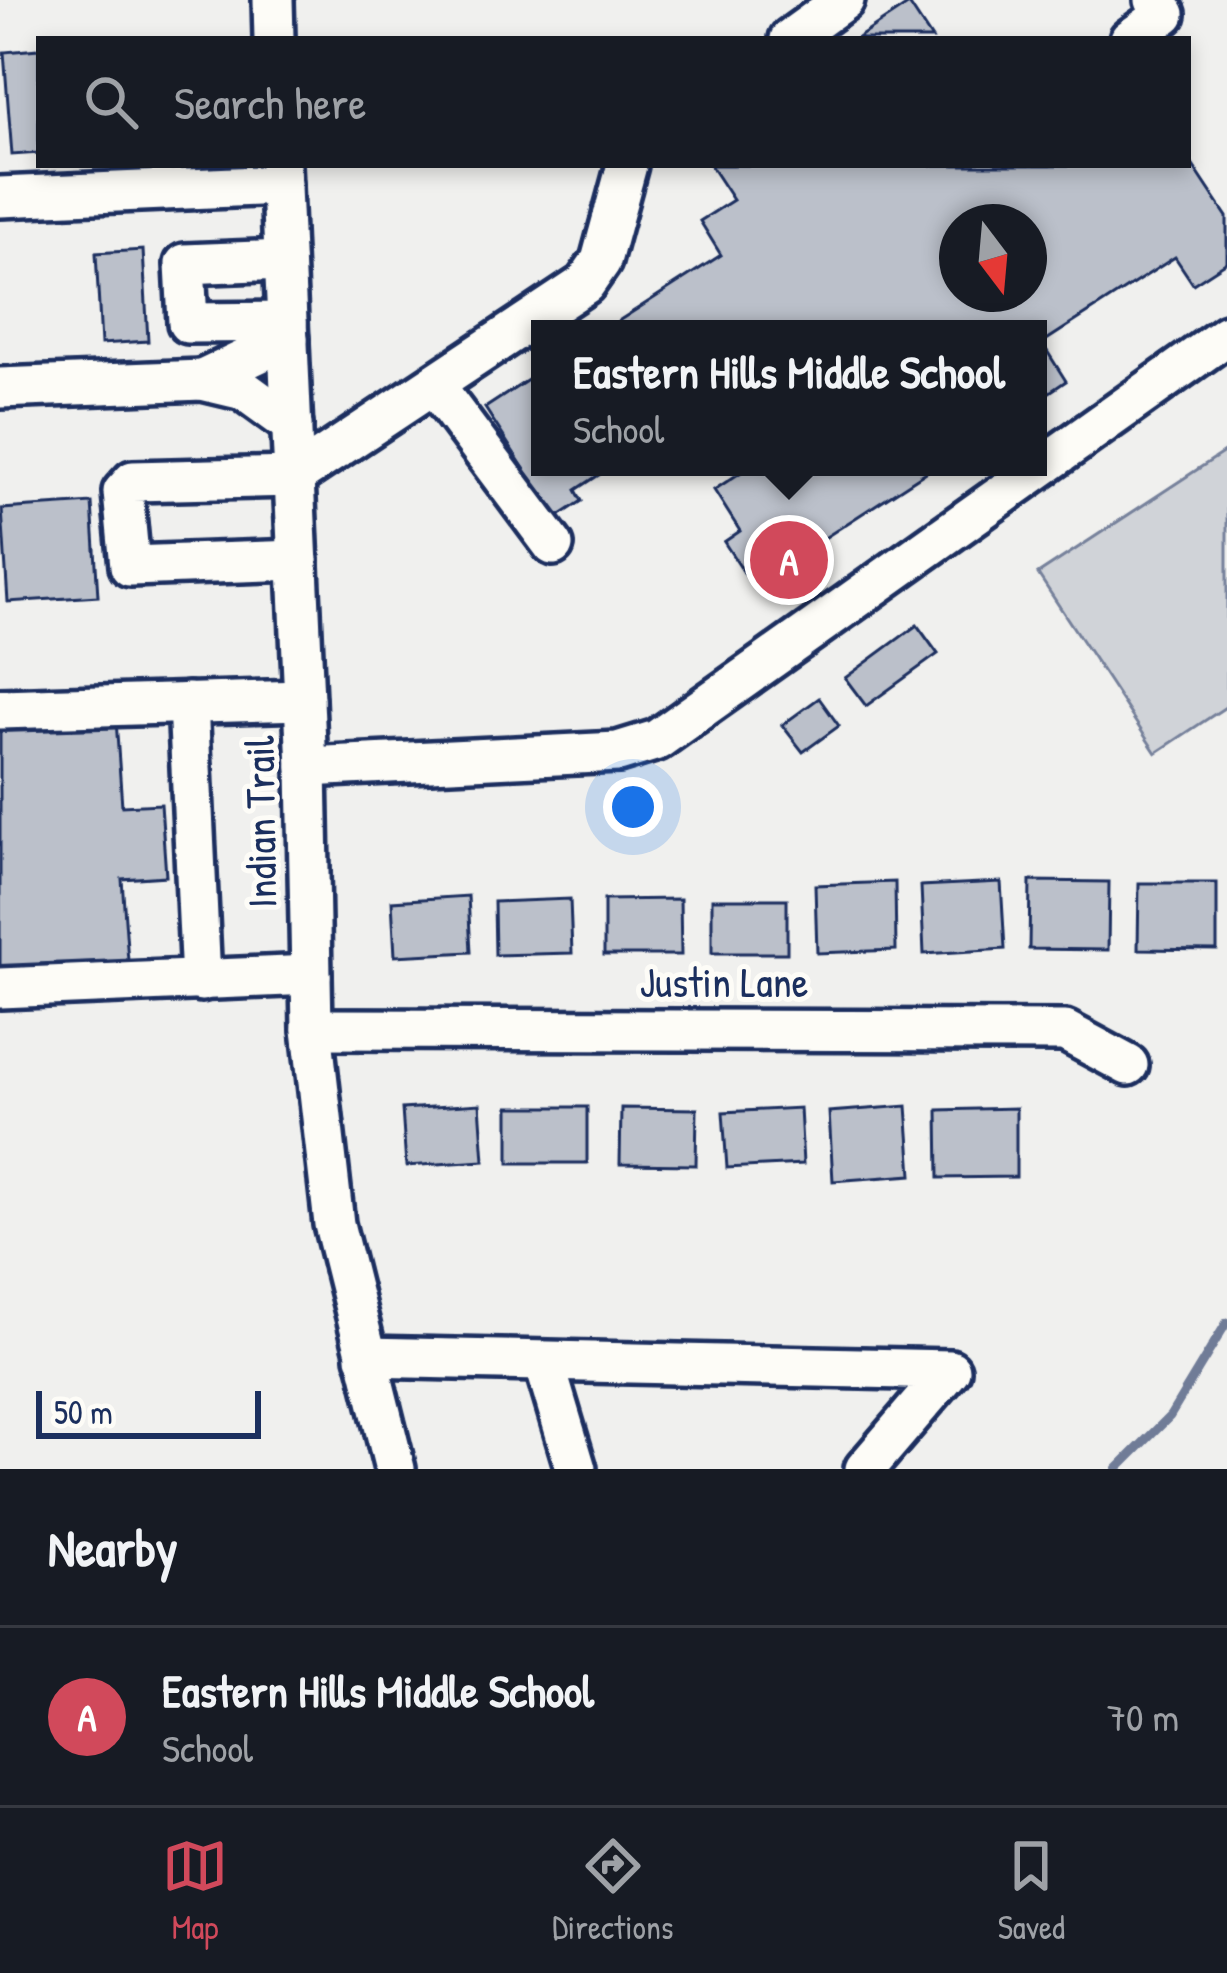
<!DOCTYPE html>
<html lang="en">
<head>
<meta charset="utf-8">
<style>
	:root { --surface:#171b24; --page:#20242c; --text:#f1f3f6; --muted:#9ea1a6; --line:#363941; --accent:#d1495b }
	body { margin:0; font-family:"Patrick Hand",sans-serif; background:var(--page); color:var(--text) }
	.compass { position:absolute; left:939px; top:204px; width:108px; height:108px; border-radius:50%; background:var(--surface); box-shadow:0 6px 18px #0003; rotate:164deg }
	.scale { position:absolute; left:36px; bottom:30px; width:225px; box-sizing:border-box; padding-left:12px; border:6px solid #1b2f5e; border-top:0; font-size:33px; line-height:42px; white-space:nowrap; color:#1b2f5e; -webkit-text-stroke:9px #fdfcf7; paint-order:stroke }
	.you { position:absolute; left:633px; top:807px; width:42px; height:42px; margin:-30px; border:9px solid #fff; border-radius:50%; background:#1a73e8; box-shadow:0 0 0 18px #1a73e833 }
	.badge { display:grid; place-items:center; width:78px; height:78px; border-radius:50%; background:var(--accent); color:#fff; font-size:39px; font-weight:700 }
	.pin { position:absolute; translate:-50% -50%; border:6px solid #fff; box-shadow:0 3px 12px #0006 }
	.popup { position:absolute; left:531px; top:320px; width:516px; height:156px; box-sizing:border-box; display:grid; place-content:center; border-radius:0px; background:var(--surface); filter:drop-shadow(0 3px 9px #0005); font-size:39px; white-space:nowrap; color:var(--muted) }
	.popup b { font-size:45px; color:var(--text) }
	.popup::after { content:''; position:absolute; left:50%; top:100%; margin-left:-24px; border:24px solid transparent; border-top-color:var(--surface) }
	.list { margin:0; padding:0; list-style:none }
	h2 { display:flex; justify-content:space-between; align-items:center; height:156px; margin:0; padding:0 48px; font-size:51px }
	h2 small { font-size:39px; font-weight:400; color:var(--muted) }
	.list li { display:grid; grid-template-columns:78px 1fr auto; gap:36px; align-items:center; box-sizing:border-box; height:180px; padding:0 48px; border-top:3px solid var(--line) }
	.list b { display:block; font-size:45px; white-space:nowrap }
	.list p { margin:0; font-size:39px; white-space:nowrap; color:var(--muted) }
	.list em { font-size:39px; font-style:normal; color:var(--muted) }
	.icon { flex:none; width:66px; height:66px; fill:none; stroke:currentColor; stroke-width:2; stroke-linecap:round; stroke-linejoin:round }
	.map { position:relative; flex:none; width:1227px; height:1469px; overflow:hidden }
	.search { position:absolute; background:var(--surface); box-shadow:0 6px 18px #0003; left:36px; right:36px; top:36px; height:132px; display:flex; align-items:center; gap:30px; box-sizing:border-box; padding:0 42px; border-radius:0px; color:var(--muted); font-size:45px }
	.sheet { height:336px; background:var(--surface) }
	nav { display:flex; justify-content:space-around; align-items:center; box-sizing:border-box; height:168px; border-top:3px solid var(--line); background:var(--surface); font-size:33px; color:var(--muted) }
	nav a { display:grid; justify-items:center; gap:6px }
	nav .on { color:var(--accent) }
	.map>svg:first-child { display:block }
	.green { fill:#d0d3d8; stroke:#76819b; stroke-width:3 }
	.lines { fill:none; stroke-linecap:round; stroke-linejoin:round }
	.stream { stroke:#6f7b97; stroke-width:9 }
	.building { fill:#bbc0ca; stroke:#1b2f5e; stroke-width:3; fill-rule:evenodd }
	.minor-casing { stroke:#1b2f5e; stroke-width:48 }
	.minor { stroke:#fdfcf7; stroke-width:39 }
	.labels { text-anchor:middle; stroke-width:10; stroke-linejoin:round; paint-order:stroke }
	.street-label { font-size:42px; fill:#1b2f5e; stroke:#fdfcf7 }
</style>
</head>
<body>
<div class="map">
<svg width="1227" height="1469" viewBox="0 0 1227 1469">
	<rect width="100%" height="100%" fill="#f0f0ee"/>
	<filter id="ink" filterUnits="userSpaceOnUse"><feTurbulence type="fractalNoise" baseFrequency=".00833" numOctaves="2"/><feDisplacementMap in="SourceGraphic" scale="24" xChannelSelector="R" yChannelSelector="G"/><feConvolveMatrix kernelMatrix="1 2 1 2 8 2 1 2 1" color-interpolation-filters="sRGB"/></filter>
	<g filter="url(#ink)">
		<polygon class="green" points="1227,450 1227,706 1156,753 1038,574"/>
		<g class="lines">
			<polyline class="stream" points="1117,1469 1170,1416 1227,1322"/>
		</g>
		<g class="building">
			<polygon points="909,4 932,39 856,39"/>
			<polygon points="39,49 39,153 12,155 4,52"/>
			<path d="M1188,158l39,59v45l-34,22 -18,-27 -133,86 24,38 -28,19v-71h-432l115,-74 -21,-34 33,-21 -23,-35h478zM957,222h72v72h-72z"/>
			<polygon points="143,250 148,341 101,344 96,253"/>
			<polygon points="540,372 540,467 611,467 576,490 582,501 556,518 485,408"/>
			<polygon points="749,467 934,467 752,585 724,542 740,531 714,490"/>
			<polygon points="92,503 98,596 8,602 2,509"/>
			<polygon points="917,625 938,654 866,706 845,678"/>
			<polygon points="819,698 839,726 803,752 782,725"/>
			<polygon points="116,720 122,806 161,804 166,876 122,879 128,961 0,970 0,728"/>
			<polygon points="1030,881 1109,882 1108,950 1029,949"/>
			<polygon points="895,882 896,950 817,953 815,885"/>
			<polygon points="1001,882 1005,949 924,954 921,886"/>
			<polygon points="1139,883 1217,883 1217,950 1138,949"/>
			<polygon points="468,896 471,952 395,956 392,901"/>
			<polygon points="570,899 572,953 495,955 494,902"/>
			<polygon points="680,899 681,955 604,955 604,900"/>
			<rect x="712" y="899" width="75" height="54"/>
			<polygon points="480,1104 484,1161 406,1166 402,1109"/>
			<polygon points="907,1106 912,1175 833,1181 829,1112"/>
			<rect x="509" y="1107" width="78" height="56"/>
			<polygon points="621,1108 697,1109 696,1165 620,1164"/>
			<polygon points="800,1108 803,1164 727,1168 723,1112"/>
			<polygon points="1016,1108 1016,1177 939,1178 938,1110"/>
		</g>
		<g class="lines">
			<g class="minor-casing">
				<g id="minor">
					<polyline points="273,0 274,39"/>
					<polyline points="790,39 844,0"/>
					<polyline points="1130,39 1165,14 1155,0"/>
					<polyline points="280,165 307,767 312,1029 334,1224 395,1469"/>
					<polyline points="0,197 281,185"/>
					<polyline points="284,260 185,264 188,323 287,322"/>
					<polyline points="202,380 288,339"/>
					<polyline points="0,388 202,380 244,390 292,425"/>
					<polyline points="436,388 553,545"/>
					<polyline points="298,560 130,566 123,492 133,481 294,477 585,284 601,261 627,165"/>
					<polyline points="188,703 201,981"/>
					<polyline points="0,709 304,700"/>
					<polyline points="307,767 618,752 657,740 1227,335"/>
					<polyline points="0,988 311,975"/>
					<polyline points="312,1029 1065,1031 1128,1065"/>
					<polyline points="366,1357 950,1370 865,1469"/>
					<polyline points="544,1362 576,1469"/>
				</g>
			</g>
			<use href="#minor" class="minor"/>
		</g>
	</g>
	<g class="labels">
		<g class="street-label">
			<text transform="translate(260 822) rotate(-91)" y="15">Indian Trail</text>
			<text x="724" y="997">Justin Lane</text>
		</g>
	</g>
</svg>
<svg class="compass" viewBox="-18 -18 36 36"><path d="M0-13l5 13h-10z" fill="#e53935"/><path d="M0 13l5-13h-10z" fill="#9ea1a6"/></svg>
<div class="scale">50 m</div>
<div class="you"></div>
<div class="pin badge" style="left:789px;top:560px">A</div>
<div class="popup"><b>Eastern Hills Middle School</b>School</div>
<div class="search"><svg class="icon" aria-label="search" viewBox="0 0 24 24"><circle cx="10" cy="10" r="6"/><path d="M15 15l6 6"/></svg>Search here</div>
</div>
<section class="sheet">
<h2>Nearby<small></small></h2>
<ul class="list">
<li><span class="badge">A</span><div><b>Eastern Hills Middle School</b><p>School</p></div><em>70 m</em></li>
</ul>
</section>
<nav>
<a class="on"><svg class="icon" aria-label="map" viewBox="0 0 24 24"><path d="M3 6l6-2 6 2 6-2v14l-6 2-6-2-6 2zM9 4v14M15 6v14"/></svg>Map</a>
<a><svg class="icon" aria-label="directions" viewBox="0 0 24 24"><path d="M12 3l9 9-9 9-9-9zM9 14v-3h6M13 9l2 2-2 2"/></svg>Directions</a>
<a><svg class="icon" aria-label="saved" viewBox="0 0 24 24"><path d="M7 4h10v16l-5-4-5 4z"/></svg>Saved</a>
</nav>
</body>
</html>
